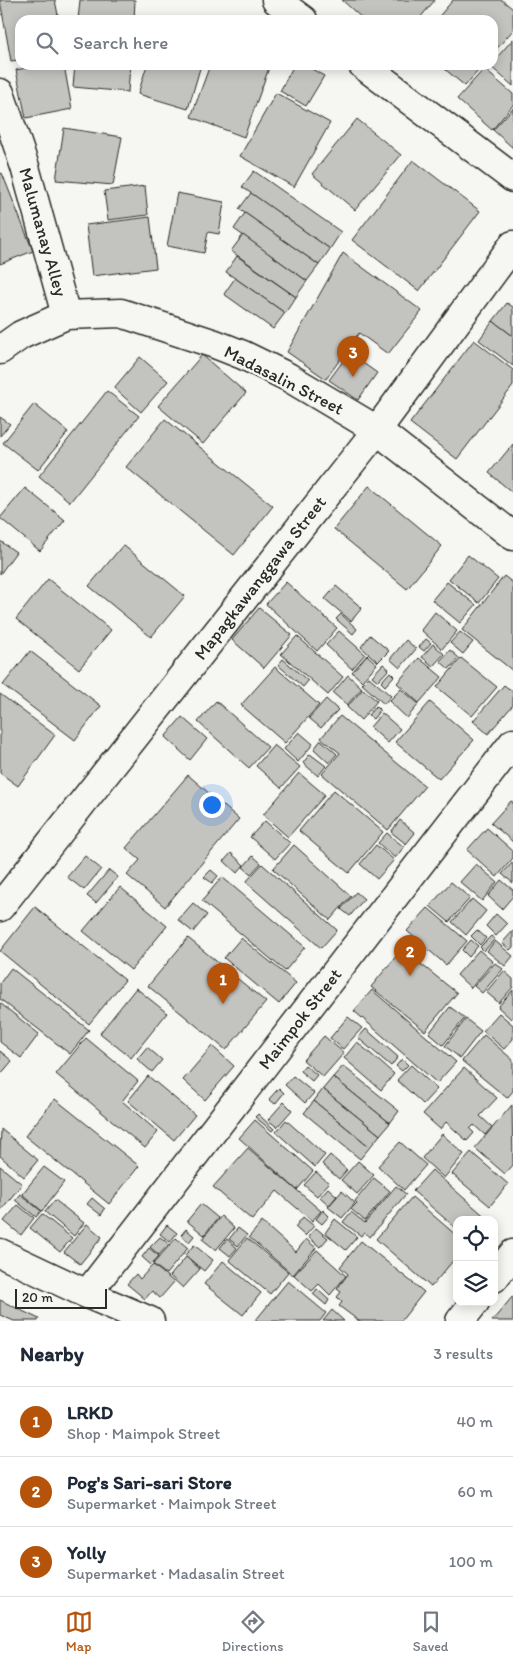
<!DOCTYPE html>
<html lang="en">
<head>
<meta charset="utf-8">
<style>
	:root { --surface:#fff; --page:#f6f6f7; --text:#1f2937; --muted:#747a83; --line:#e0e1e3; --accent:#b45309 }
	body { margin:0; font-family:Itim,sans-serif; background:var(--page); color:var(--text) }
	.controls { position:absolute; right:15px; bottom:15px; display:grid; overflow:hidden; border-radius:10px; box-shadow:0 2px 12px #0003 }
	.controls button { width:45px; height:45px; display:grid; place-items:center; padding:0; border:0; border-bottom:1px solid var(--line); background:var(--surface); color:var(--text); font:25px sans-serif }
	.scale { position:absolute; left:15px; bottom:12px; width:92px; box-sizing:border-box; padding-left:5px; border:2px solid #2b2b2b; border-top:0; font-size:14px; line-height:18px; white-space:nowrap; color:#2b2b2b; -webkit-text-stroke:4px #f6f6f2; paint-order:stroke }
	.you { position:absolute; left:211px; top:804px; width:18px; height:18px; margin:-12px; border:4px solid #fff; border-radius:50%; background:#1a73e8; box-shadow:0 0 0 8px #1a73e833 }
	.badge { display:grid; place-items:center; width:32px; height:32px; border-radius:50%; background:var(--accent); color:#fff; font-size:16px; font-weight:700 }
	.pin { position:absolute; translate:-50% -41px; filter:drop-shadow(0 1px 2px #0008) }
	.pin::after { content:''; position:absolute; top:26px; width:18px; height:15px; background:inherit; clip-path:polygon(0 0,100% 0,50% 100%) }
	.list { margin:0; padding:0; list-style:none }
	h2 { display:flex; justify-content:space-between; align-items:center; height:65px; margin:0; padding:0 20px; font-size:21px }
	h2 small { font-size:16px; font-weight:400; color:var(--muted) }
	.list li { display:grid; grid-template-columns:32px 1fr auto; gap:15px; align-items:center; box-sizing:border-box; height:70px; padding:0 20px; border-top:1px solid var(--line) }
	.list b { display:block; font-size:19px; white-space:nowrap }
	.list p { margin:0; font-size:16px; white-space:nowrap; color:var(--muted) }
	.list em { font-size:16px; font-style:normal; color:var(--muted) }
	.icon { flex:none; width:28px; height:28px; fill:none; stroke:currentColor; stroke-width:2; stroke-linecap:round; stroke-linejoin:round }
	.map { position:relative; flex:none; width:513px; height:1321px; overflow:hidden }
	.search { position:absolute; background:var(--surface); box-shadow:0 2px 12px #0003; left:15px; right:15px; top:15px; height:55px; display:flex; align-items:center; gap:12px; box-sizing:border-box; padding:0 18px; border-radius:15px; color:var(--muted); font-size:19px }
	.sheet { height:275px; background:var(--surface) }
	nav { display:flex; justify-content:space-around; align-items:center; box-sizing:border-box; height:70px; border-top:1px solid var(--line); background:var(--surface); font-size:14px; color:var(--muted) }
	nav a { display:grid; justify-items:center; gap:2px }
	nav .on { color:var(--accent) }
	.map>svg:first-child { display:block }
	.building { fill:#c3c3c0; stroke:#2b2b2b }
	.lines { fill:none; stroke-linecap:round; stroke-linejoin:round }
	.minor-casing { stroke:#2b2b2b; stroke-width:31 }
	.minor { stroke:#f6f6f2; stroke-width:28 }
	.labels { text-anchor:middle; stroke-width:4.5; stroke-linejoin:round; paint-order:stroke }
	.street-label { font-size:18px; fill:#2b2b2b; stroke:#f6f6f2 }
</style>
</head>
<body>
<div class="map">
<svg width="513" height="1321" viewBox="0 0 513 1321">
	<rect width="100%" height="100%" fill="#f6f6f2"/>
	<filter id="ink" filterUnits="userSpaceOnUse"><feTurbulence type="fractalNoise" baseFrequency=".02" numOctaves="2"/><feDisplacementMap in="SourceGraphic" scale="10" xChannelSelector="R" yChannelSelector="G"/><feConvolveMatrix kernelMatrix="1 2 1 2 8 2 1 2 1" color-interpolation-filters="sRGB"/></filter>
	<g filter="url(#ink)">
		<g class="building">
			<polygon points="0,0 55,0 59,20 20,20 20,60 11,61"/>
			<polygon points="80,0 135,0 134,20 78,20"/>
			<polygon points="342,0 435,0 418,20 364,20"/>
			<polygon points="453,0 502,0 513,9 513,30 493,53 493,20 436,20"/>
			<polygon points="513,39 513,86 490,66 493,65 493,62"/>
			<polygon points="40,65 64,65 72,109 26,118 16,70"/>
			<polygon points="75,65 130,65 128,92 73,87"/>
			<polygon points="147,65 201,65 188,109 138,94"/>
			<polygon points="210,65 270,65 244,137 191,117"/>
			<polygon points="294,65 305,65 324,76 306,106 280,91"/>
			<polygon points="440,65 483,65 465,86"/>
			<polygon points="484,69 513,94 513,105 492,130 457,99"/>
			<polygon points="276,93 330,123 294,187 240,156"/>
			<polygon points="513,108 513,148 493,130"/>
			<polygon points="357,119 401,155 355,210 312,174"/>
			<polygon points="64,128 122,137 113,185 56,180"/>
			<polygon points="413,160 480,211 419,291 352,240"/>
			<polygon points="254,171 341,232 330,249 242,187"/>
			<polygon points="2,173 33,251 0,264 0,174"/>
			<polygon points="145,186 148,215 108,220 104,191"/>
			<polygon points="177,193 224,202 219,234 208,232 204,253 167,246"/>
			<polygon points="251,193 330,249 319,265 239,209"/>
			<polygon points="245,213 319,265 307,281 234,229"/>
			<polygon points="150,217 156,268 92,276 86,225"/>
			<polygon points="243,235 307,281 296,297 231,251"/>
			<polygon points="343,253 422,311 388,354 359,333 326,379 287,352"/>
			<polygon points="237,256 296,297 285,313 226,272"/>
			<polygon points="235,278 285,313 273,329 224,294"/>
			<polygon points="507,303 513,307 513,336 493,321"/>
			<polygon points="493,321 513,336 513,366 479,340"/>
			<polygon points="474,340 513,370 513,386 457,459 410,423"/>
			<polygon points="349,353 377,373 358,400 329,380"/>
			<polygon points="202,355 246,393 203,444 158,406"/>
			<polygon points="140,357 168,381 141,412 114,388"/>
			<polygon points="107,391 139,416 70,502 39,476"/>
			<polygon points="34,404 68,432 38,470 3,443"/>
			<polygon points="0,417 10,424 0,436"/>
			<polygon points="165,419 273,506 234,555 126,467"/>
			<polygon points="513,444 513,493 489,473"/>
			<polygon points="369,486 442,546 407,589 334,529"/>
			<polygon points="25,488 65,520 40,551 0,518"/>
			<polygon points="0,541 16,552 0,574"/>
			<polygon points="123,545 185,596 151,637 89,586"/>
			<polygon points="468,555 498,579 479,603 449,579"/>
			<polygon points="504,576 513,583 513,671 462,630"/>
			<polygon points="48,579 111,630 79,669 16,619"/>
			<polygon points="286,582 337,628 317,651 266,604"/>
			<polygon points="447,582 476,605 460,623 432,600"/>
			<polygon points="336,586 362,608 351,621 325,599"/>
			<polygon points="259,608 292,635 264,668 232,640"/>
			<polygon points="435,612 457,631 442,649 421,630"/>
			<polygon points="341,614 357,629 353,634 336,619"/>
			<polygon points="339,631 365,654 352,669 326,645"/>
			<polygon points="460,632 473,642 463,654 450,643"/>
			<polygon points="370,635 389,651 378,662 361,647"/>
			<polygon points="297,636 343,677 328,695 281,654"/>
			<polygon points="426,639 431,643 424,651 419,647"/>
			<polygon points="406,640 416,649 400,668 390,659"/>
			<polygon points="433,644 444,654 433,666 422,657"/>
			<polygon points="450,650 459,658 449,669 440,661"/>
			<polygon points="30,651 101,706 75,740 3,685"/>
			<polygon points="367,655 377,664 362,681 352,672"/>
			<polygon points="419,658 442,677 419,703 397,683"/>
			<polygon points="461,658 497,687 472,716 437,687"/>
			<polygon points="283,659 308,681 303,687 278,665"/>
			<polygon points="383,664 389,669 378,681 372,676"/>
			<polygon points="275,667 319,705 285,743 241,705"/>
			<polygon points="390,672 394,676 385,686 381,682"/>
			<polygon points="348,675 362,688 347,705 333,693"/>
			<polygon points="369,677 391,696 384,704 362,684"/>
			<polygon points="504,685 513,692 513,705 488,734 473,721"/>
			<polygon points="363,689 377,701 361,720 347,707"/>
			<polygon points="401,689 419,704 407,718 389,701"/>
			<polygon points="0,694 55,735 18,786 0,773"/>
			<polygon points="326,699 338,710 321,728 309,718"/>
			<polygon points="216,701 268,747 249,768 198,722"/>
			<polygon points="430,702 474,740 439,779 395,742"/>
			<polygon points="376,706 380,710 373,719 368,715"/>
			<polygon points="382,713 400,729 388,743 370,727"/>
			<polygon points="340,716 425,786 388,830 322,774 340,753 321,738"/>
			<polygon points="182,717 207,739 190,760 165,737"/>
			<polygon points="299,732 313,744 298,762 284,749"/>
			<polygon points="321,740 337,754 329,763 314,749"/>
			<polygon points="274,745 300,767 281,788 256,766"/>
			<polygon points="310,754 326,766 318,776 303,763"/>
			<polygon points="299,773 325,795 288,837 263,815"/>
			<polygon points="188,775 239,819 165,907 127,875 140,860 126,848"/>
			<polygon points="334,790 383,832 349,873 299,831"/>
			<polygon points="511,801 513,802 513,842 491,823"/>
			<polygon points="400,820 415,833 406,844 391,832"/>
			<polygon points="265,821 290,843 275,859 250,837"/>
			<polygon points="487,828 513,851 513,858 497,877 467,850"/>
			<polygon points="387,833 404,847 395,858 378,843"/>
			<polygon points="294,845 351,896 330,920 273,869"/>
			<polygon points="376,845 394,860 377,879 360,864"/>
			<polygon points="231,853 244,865 237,873 224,861"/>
			<polygon points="85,856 101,869 84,890 67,877"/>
			<polygon points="253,856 261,863 251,874 243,867"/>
			<polygon points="513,862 513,883 502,874"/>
			<polygon points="262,864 337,930 321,948 246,882"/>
			<polygon points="476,864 497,882 482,901 460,882"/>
			<polygon points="109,870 118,877 96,903 87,896"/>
			<polygon points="211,870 218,876 212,883 204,877"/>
			<polygon points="222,877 305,947 285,971 202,901"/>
			<polygon points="501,880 513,890 513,896 502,909 488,896"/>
			<polygon points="451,882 470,898 449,922 430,906"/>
			<polygon points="120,887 167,926 131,970 83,931"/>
			<polygon points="356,892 364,899 350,916 341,909"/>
			<polygon points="472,899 486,911 466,935 452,922"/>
			<polygon points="193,903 207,915 193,932 178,920"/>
			<polygon points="35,907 125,980 89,1024 0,951"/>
			<polygon points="428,908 467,941 446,965 407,931"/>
			<polygon points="496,914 507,924 496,936 486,926"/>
			<polygon points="477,930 486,938 480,945 471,936"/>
			<polygon points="513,931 513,947 510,950 502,943"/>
			<polygon points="491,936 495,939 484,951 480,947"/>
			<polygon points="188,938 266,1002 226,1050 148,986"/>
			<polygon points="241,938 296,983 279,1004 224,958"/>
			<polygon points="471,940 478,946 469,957 462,950"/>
			<polygon points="495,941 513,956 505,966 487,951"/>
			<polygon points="402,949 457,993 425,1031 371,987"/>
			<polygon points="479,950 493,962 471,988 457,975"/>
			<polygon points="495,963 503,969 482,993 474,986"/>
			<polygon points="11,968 89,1030 70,1054 0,999 0,983"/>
			<polygon points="504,971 513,979 513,987 499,1003 486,992"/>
			<polygon points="136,988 167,1013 131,1058 100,1033"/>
			<polygon points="372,990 456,1062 437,1083 354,1011"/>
			<polygon points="513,990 513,1016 511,1019 498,1007"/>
			<polygon points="0,1003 39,1034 21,1058 0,1042"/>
			<polygon points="450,1007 465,1018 443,1045 429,1033"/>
			<polygon points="499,1013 513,1025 513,1039 504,1049 483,1031"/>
			<polygon points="348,1017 362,1028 343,1049 330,1038"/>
			<polygon points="466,1019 481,1031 460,1058 445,1046"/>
			<polygon points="366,1029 398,1057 391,1066 358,1038"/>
			<polygon points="484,1035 513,1060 513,1091 507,1098 462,1061"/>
			<polygon points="324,1036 344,1053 323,1077 303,1060"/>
			<polygon points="86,1038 138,1081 122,1101 158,1132 145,1148 56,1074"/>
			<polygon points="357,1042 394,1074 381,1090 344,1058"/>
			<polygon points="212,1046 234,1066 205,1100 183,1080"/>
			<polygon points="147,1047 162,1060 152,1072 137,1059"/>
			<polygon points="0,1051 12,1061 0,1075"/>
			<polygon points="402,1059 408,1065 402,1071 396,1066"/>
			<polygon points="305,1065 317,1075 312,1081 300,1071"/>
			<polygon points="411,1065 437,1089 423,1104 397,1080"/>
			<polygon points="343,1066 399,1111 390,1123 333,1077"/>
			<polygon points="464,1068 497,1098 480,1116 492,1127 485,1135 474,1125 470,1129 474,1133 467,1141 446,1122 440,1129 423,1114"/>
			<polygon points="148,1076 195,1115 174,1140 128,1101"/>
			<polygon points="293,1076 314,1093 305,1103 285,1085"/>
			<polygon points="333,1077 390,1123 380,1135 323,1089"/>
			<polygon points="279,1088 284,1093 275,1104 269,1099"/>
			<polygon points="323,1089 380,1135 370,1147 314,1101"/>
			<polygon points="55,1099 139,1166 109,1204 25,1136"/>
			<polygon points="314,1101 370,1147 360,1159 304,1113"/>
			<polygon points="284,1102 292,1110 277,1127 268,1120"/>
			<polygon points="512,1105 513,1165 505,1174 475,1148"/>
			<polygon points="258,1114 274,1129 272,1131 255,1117"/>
			<polygon points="255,1120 313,1171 297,1190 239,1138"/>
			<polygon points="286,1120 325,1155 315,1167 276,1132"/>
			<polygon points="1,1129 38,1160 24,1177 0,1156"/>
			<polygon points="442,1134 464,1154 444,1178 422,1158"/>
			<polygon points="400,1142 426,1165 404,1190 378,1166"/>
			<polygon points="248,1148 321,1211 312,1221 277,1191 252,1220 213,1187"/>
			<polygon points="471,1152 508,1184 490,1206 452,1174"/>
			<polygon points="330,1155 347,1170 339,1179 322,1164"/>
			<polygon points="358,1161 374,1175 357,1194 341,1180"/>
			<polygon points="0,1166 22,1184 1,1210 0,1210"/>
			<polygon points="44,1167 64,1182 42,1211 22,1194"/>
			<polygon points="432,1170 489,1220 457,1220 457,1229 413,1191"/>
			<polygon points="316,1172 329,1183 317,1196 304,1185"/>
			<polygon points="374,1178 390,1191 365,1221 351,1209 357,1203 355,1201"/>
			<polygon points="396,1186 406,1194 370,1237 364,1232 361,1236 343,1222 351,1212 365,1223"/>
			<polygon points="328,1188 337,1196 329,1205 320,1197"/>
			<polygon points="342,1191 355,1203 342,1218 328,1207"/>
			<polygon points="20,1194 41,1211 36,1217 15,1200"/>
			<polygon points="412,1197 457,1236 457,1256 431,1287 376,1239"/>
			<polygon points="92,1198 105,1209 101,1215 87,1204"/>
			<polygon points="55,1200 84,1223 74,1236 45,1212"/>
			<polygon points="201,1204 218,1218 204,1235 187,1221"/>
			<polygon points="18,1205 34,1218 21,1235 4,1221"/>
			<polygon points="323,1210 329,1216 322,1224 316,1219"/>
			<polygon points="42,1214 72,1238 60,1252 30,1228"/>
			<polygon points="221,1216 234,1228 216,1250 202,1239"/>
			<polygon points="303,1217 314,1226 305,1236 295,1227"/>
			<polygon points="335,1219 357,1237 346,1250 325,1233"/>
			<polygon points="262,1222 296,1252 306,1239 316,1248 293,1275 249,1237"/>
			<polygon points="87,1224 102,1237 80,1264 64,1252"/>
			<polygon points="167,1225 177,1233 170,1242 160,1234"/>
			<polygon points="238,1228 247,1235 238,1246 229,1239"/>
			<polygon points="316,1228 328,1238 320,1247 308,1237"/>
			<polygon points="186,1229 194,1236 189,1242 181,1235"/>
			<polygon points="160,1237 169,1244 159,1255 150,1247"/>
			<polygon points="176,1238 188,1248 166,1274 153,1264"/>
			<polygon points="247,1238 288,1272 270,1294 229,1260"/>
			<polygon points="227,1239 237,1248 230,1256 220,1248"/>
			<polygon points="361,1241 424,1292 401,1321 359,1321 339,1306 342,1302 337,1297 341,1292 337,1289 348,1274 340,1267"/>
			<polygon points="194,1245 213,1260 204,1271 185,1255"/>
			<polygon points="149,1248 159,1256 151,1265 142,1257"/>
			<polygon points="317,1250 346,1276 330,1295 319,1284 312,1291 294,1275"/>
			<polygon points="186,1257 200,1269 183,1288 170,1276"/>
			<polygon points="223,1261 261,1293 243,1315 204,1284"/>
			<polygon points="153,1265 174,1282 160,1298 152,1291 145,1299 127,1284 136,1274 140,1279"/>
			<polygon points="288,1281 326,1313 320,1321 255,1321"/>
			<polygon points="317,1289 329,1300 326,1305 313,1294"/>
			<polygon points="513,1296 513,1321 492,1321"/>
			<polygon points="0,1300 39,1319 38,1321 14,1321 0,1315"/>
			<polygon points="332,1310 344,1321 323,1321"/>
		</g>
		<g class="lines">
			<g class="minor-casing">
				<g id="minor">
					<polyline points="276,0 303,20"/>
					<polyline points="363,65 513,178"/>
					<polyline points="0,93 25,167 66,315"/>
					<polyline points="0,350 21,335 66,315 121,313 215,344 243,355 288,377 377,430 513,536"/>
					<polyline points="0,907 377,430 513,245"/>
					<polyline points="0,1253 87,1294 150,1321"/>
					<polyline points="494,1278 513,1254"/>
					<polyline points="87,1294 513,743"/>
					<polyline points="460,1321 475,1302"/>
				</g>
			</g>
			<use href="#minor" class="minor"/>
		</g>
	</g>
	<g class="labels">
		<g class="street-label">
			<text transform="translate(43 232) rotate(74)" y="6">Malumanay Alley</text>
			<text transform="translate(284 380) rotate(27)" y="6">Madasalin Street</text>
			<text transform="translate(260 578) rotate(-52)" y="6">Mapagkawanggawa Street</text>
			<text transform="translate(300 1019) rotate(-52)" y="6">Maimpok Street</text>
		</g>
	</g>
</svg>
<div class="controls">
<button><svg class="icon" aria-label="locate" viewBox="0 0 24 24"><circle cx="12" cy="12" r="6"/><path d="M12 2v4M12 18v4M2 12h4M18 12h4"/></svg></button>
<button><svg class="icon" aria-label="layers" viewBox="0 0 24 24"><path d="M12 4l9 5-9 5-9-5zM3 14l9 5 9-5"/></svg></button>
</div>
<div class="scale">20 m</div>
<div class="you"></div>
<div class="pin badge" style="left:223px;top:1004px">1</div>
<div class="pin badge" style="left:410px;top:976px">2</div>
<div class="pin badge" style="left:353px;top:377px">3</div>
<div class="search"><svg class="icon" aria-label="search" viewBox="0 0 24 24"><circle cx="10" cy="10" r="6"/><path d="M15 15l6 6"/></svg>Search here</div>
</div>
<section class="sheet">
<h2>Nearby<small>3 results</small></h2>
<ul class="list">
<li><span class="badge">1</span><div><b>LRKD</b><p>Shop · Maimpok Street</p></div><em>40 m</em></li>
<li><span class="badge">2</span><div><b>Pog's Sari-sari Store</b><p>Supermarket · Maimpok Street</p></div><em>60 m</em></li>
<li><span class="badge">3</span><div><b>Yolly</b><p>Supermarket · Madasalin Street</p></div><em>100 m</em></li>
</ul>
</section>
<nav>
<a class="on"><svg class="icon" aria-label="map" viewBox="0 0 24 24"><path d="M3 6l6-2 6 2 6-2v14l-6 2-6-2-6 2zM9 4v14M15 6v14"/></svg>Map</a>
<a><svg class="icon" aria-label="directions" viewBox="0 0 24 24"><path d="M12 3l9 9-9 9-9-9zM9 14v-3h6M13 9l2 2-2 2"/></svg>Directions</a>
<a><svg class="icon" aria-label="saved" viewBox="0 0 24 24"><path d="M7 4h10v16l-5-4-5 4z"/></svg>Saved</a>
</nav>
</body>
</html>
